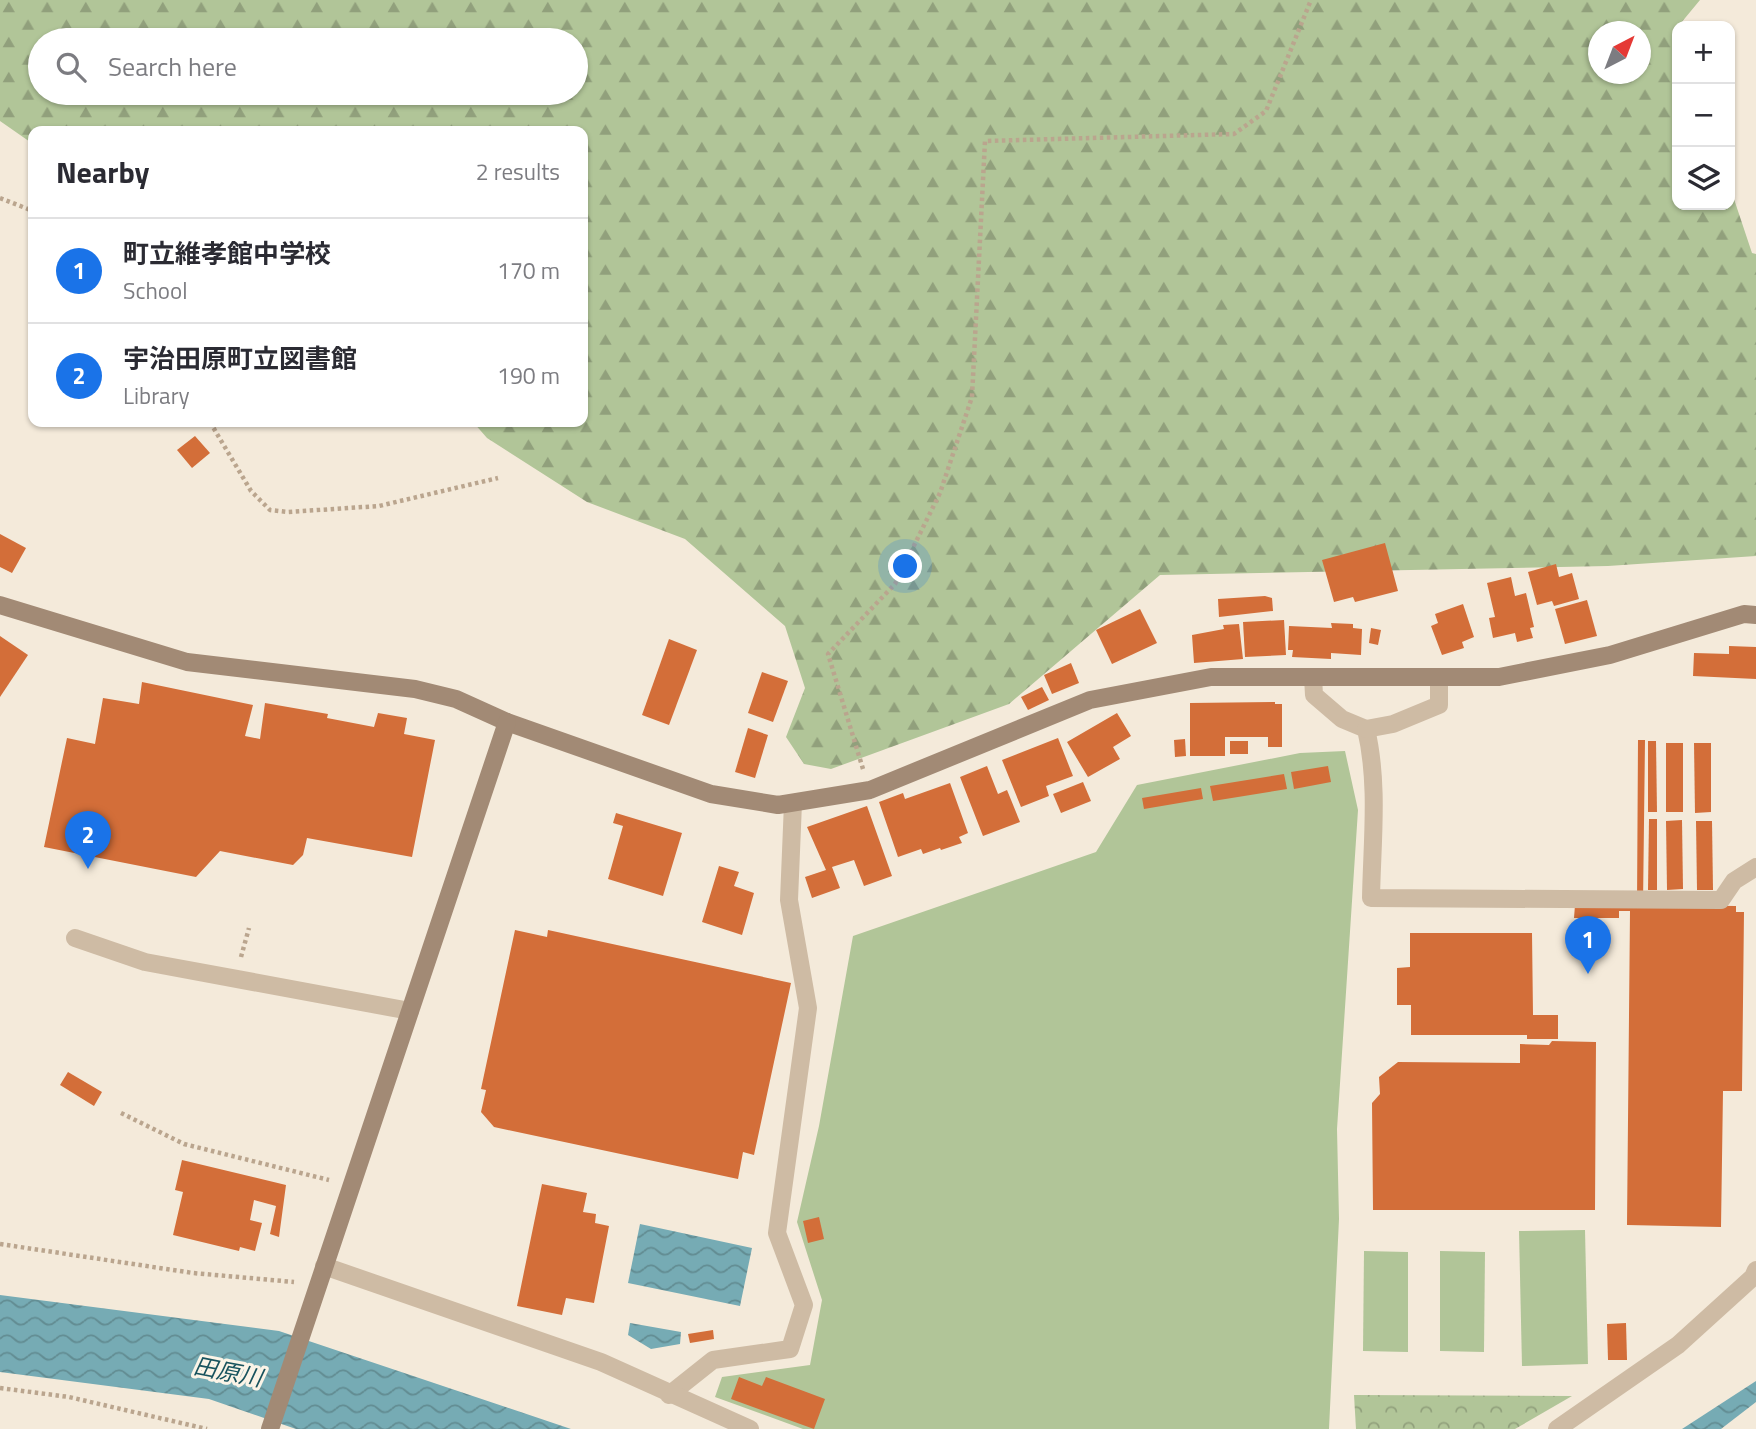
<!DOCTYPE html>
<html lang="en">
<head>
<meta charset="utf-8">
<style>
	:root { --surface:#fff; --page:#f7f7f7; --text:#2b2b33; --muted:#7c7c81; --line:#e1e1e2; --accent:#1a73e8 }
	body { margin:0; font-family:"Titillium Web","Noto Sans JP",sans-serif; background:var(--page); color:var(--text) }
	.controls { position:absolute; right:21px; top:21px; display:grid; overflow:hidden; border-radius:14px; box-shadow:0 2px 5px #0004 }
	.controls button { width:63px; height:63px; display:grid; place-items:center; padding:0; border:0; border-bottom:2px solid var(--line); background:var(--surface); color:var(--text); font:35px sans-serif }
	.compass { position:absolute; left:1588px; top:21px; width:63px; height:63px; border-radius:50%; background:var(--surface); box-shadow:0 2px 5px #0004; rotate:42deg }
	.you { position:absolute; left:906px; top:567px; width:24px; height:24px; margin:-18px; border:5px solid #fff; border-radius:50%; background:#1a73e8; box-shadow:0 0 0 10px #1a73e833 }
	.badge { display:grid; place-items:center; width:46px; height:46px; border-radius:50%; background:var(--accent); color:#fff; font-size:23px; font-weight:700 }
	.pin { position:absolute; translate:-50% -58px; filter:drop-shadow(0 2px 4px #0008) }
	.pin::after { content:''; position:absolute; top:37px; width:24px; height:21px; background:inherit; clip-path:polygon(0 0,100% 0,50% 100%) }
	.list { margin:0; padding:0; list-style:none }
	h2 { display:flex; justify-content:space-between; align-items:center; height:91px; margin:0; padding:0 28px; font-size:30px }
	h2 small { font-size:23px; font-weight:400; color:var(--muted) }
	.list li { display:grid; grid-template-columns:46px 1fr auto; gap:21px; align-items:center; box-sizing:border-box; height:105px; padding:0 28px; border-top:2px solid var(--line) }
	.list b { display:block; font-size:26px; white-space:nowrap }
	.list p { margin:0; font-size:23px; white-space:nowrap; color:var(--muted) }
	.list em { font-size:23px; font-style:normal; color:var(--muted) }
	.icon { flex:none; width:38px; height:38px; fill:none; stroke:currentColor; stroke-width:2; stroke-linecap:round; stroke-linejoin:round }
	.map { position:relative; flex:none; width:1756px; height:1429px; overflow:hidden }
	.search { position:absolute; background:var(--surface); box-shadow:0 2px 5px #0004; left:28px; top:28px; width:560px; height:77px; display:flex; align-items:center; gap:18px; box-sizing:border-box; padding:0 24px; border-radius:38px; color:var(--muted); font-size:26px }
	.panel { position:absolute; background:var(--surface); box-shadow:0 2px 5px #0004; left:28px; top:126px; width:560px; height:301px; border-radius:14px }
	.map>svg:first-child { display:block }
	.forest { fill:url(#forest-firs); fill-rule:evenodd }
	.park { fill:url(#park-crowns) }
	.pitch { fill:#b1c598 }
	.water { fill:url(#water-waves) }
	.building { fill:#d36e39 }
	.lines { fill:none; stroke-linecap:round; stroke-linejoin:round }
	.path { stroke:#baa58e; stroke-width:4.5; stroke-dasharray:3.5 3.5; stroke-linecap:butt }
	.lane { stroke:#cebba4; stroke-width:18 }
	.street { stroke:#cebba4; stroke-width:18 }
	.secondary { stroke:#a28a75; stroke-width:18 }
	.labels { text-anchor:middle; stroke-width:6; stroke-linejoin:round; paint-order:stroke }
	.water-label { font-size:23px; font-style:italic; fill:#18535e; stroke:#fbf4e7 }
</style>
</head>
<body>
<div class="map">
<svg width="1756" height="1429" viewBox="0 0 1756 1429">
	<defs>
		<pattern id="forest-firs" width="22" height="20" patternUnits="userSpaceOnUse" patternTransform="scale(1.75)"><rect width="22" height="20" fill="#b1c598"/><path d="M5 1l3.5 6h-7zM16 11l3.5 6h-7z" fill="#91a07c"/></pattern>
		<pattern id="park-crowns" width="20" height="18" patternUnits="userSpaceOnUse" patternTransform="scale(1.75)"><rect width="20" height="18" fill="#b1c598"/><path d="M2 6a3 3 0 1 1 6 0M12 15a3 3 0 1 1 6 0" fill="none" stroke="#91a07c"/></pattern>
		<pattern id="water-waves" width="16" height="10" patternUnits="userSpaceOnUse" patternTransform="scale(1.75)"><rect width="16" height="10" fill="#76abb4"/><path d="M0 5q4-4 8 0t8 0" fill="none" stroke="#628c92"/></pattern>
	</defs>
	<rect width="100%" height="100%" fill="#f4eada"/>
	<path class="forest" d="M0,0h1700l-24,29 1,176h53v-18l22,66 4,1v302l-148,10 -448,9 -151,129 -178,65 -27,-5 -18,-27 19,-49 -20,-62 -100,-87 -98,-37 -100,-64 -14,-16h110v-291h-550v13l-33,-23zM1598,32h42v42h-42zM40,40h536v53h-536z"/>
	<polygon class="park" points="1354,1395 1572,1396 1515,1429 1356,1429"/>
	<g class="pitch">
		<polygon points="1345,751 1358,810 1337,1129 1339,1219 1329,1429 803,1429 715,1397 722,1377 810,1365 822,1300 797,1222 819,1126 853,936 1096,852 1137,785 1300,753"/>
		<polygon points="1585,1230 1588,1364 1522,1366 1519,1231"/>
		<polygon points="1364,1251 1408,1252 1408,1352 1363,1351"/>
		<polygon points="1440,1251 1485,1252 1484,1352 1440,1351"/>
	</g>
	<g class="water">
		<polygon points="640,1224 752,1248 740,1306 628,1283"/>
		<polygon points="0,1295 279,1331 571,1429 296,1429 209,1399 0,1372"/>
		<polygon points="630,1323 681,1332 680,1344 651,1349 628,1335"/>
		<polygon points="1756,1381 1756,1402 1721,1429 1682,1429"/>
	</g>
	<g class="building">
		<polygon points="195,436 210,453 192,468 177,450"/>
		<polygon points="0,534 26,548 12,573 0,567"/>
		<polygon points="1385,543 1398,591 1355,602 1353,597 1334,602 1322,560"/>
		<polygon points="1556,564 1559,577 1572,573 1579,599 1554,606 1552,601 1537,605 1528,572"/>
		<polygon points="1511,577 1515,596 1526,593 1534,627 1530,628 1533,638 1517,642 1515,633 1493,638 1489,618 1495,617 1487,583"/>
		<polygon points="1265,596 1272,598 1273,611 1219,617 1218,599"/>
		<polygon points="1587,600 1597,636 1565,644 1555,609"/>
		<polygon points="1463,604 1474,637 1462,642 1464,648 1442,655 1431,626 1438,623 1435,614"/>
		<polygon points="1140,609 1157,643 1112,664 1096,630"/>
		<polygon points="1284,620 1286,655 1245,657 1243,622"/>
		<polygon points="1331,623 1353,624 1353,628 1362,629 1361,655 1331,653 1331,659 1292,657 1293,650 1288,650 1289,626 1332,628"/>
		<polygon points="1239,624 1243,659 1194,663 1192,635 1224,629 1223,625"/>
		<polygon points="1371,628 1381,630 1378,645 1369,643"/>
		<polygon points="0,636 28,655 0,697"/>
		<polygon points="669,639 697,650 669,725 642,715"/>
		<polygon points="1729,646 1756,647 1756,679 1693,676 1694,653 1729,654"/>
		<polygon points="1071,663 1079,683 1052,694 1044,675"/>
		<polygon points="762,672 788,681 773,722 748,713"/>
		<polygon points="142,682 253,705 245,736 260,739 265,703 328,714 327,718 374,727 378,713 407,718 404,734 435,740 412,857 307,838 303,855 293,865 220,851 196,877 44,847 67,738 95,744 103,698 139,704"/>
		<polygon points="1042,687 1049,700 1028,710 1021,697"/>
		<polygon points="1275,702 1275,704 1282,704 1282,747 1268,747 1268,737 1225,737 1225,756 1190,756 1190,703"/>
		<polygon points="1117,713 1131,736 1113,747 1120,759 1088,777 1067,742"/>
		<polygon points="748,728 768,735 755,778 735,772"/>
		<polygon points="1058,738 1073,776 1046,786 1049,796 1021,807 1002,760"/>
		<polygon points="1185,739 1186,756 1175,757 1174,740"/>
		<polygon points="1638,740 1645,740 1643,905 1736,906 1736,912 1744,912 1742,1091 1723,1091 1721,1227 1627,1225 1630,911 1619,911 1619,918 1574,918 1575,905 1637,906"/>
		<rect x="1230" y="741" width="18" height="13"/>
		<polygon points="1648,741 1656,741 1657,812 1648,812"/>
		<rect x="1666" y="743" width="17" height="69"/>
		<polygon points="1694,743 1711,743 1711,812 1695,813"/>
		<polygon points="987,766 998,794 1007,790 1020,822 983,836 960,777"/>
		<polygon points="1328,766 1331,782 1294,789 1291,772"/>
		<polygon points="1284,774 1287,789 1213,801 1210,786"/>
		<polygon points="1083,782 1091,801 1061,813 1053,794"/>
		<polygon points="950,783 968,833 959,837 962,843 941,850 940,848 923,854 921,849 898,857 879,802 903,793 905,799"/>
		<polygon points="1201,788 1203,799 1144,809 1142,798"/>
		<polygon points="867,806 892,876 864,886 854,860 832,867 840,888 812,898 805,877 826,870 807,827"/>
		<polygon points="616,813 682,833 663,896 608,879 623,826 613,823"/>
		<polygon points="1649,819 1657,819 1657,890 1648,890"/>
		<polygon points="1682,820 1683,889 1667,890 1666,821"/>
		<polygon points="1696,821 1712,821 1713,890 1697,890"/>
		<polygon points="719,866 739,872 734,886 754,893 742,935 702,922"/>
		<polygon points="515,930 547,937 548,930 791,983 754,1155 743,1152 738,1179 494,1127 481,1112 486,1090 481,1089"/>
		<polygon points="1410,933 1532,933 1533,1015 1558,1015 1558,1039 1527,1039 1527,1035 1411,1035 1411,1005 1397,1005 1397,968 1410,967"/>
		<polygon points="1552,1041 1596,1042 1595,1210 1373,1210 1372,1103 1380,1094 1379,1077 1398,1062 1520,1063 1520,1044 1549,1045"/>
		<polygon points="68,1072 102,1092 94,1106 60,1085"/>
		<polygon points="182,1160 286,1185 279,1237 270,1234 276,1206 254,1200 250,1220 262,1223 255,1251 240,1247 239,1251 173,1235 183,1192 175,1190"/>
		<polygon points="542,1184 587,1193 583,1212 596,1214 595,1223 609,1226 594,1303 566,1298 562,1315 517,1306"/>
		<polygon points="819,1217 824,1239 808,1243 803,1221"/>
		<polygon points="1626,1323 1627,1360 1608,1360 1607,1324"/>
		<polygon points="713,1330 714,1339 690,1343 688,1334"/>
		<polygon points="739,1377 762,1386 766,1377 825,1399 814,1429 731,1399"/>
	</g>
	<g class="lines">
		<g class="path">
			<polyline points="0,198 33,211"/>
			<polyline points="210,422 251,491 270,510 288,512 379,506 498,478"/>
			<polyline points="863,769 828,654 895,584 940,493 972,397 985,141 1234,134 1266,111 1311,0"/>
			<polyline points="241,957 249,928"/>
			<polyline points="121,1113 184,1144 329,1180"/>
			<polyline points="0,1244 193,1273 294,1282"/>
			<polyline points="0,1388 69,1397 207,1429"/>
		</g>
		<g class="lane">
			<path d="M1313,677l1,18 28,24 24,10c13,55 6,113 5,169l350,2 13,-19 22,-14"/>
			<polyline points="1366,729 1393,724 1439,705 1439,677"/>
			<polyline points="75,938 145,962 410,1011"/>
			<polyline points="669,1395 713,1360 790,1349 804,1305 777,1233 808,1008 789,900 793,803"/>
		</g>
		<g class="street">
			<polyline points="324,1266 601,1362 750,1429"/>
			<polyline points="1557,1429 1678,1345 1753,1277 1756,1270"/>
		</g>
		<g class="secondary">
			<polyline points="0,605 187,662 415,689 456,699 507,722 711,794 778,805 870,790 1090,700 1211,677 1499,677 1610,655 1744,614 1756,615"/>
			<polyline points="270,1429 507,722"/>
		</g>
	</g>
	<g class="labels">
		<g class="water-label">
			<text transform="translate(228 1372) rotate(11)" y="8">田原川</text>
		</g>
	</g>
</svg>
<div class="controls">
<button>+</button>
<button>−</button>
<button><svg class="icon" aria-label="layers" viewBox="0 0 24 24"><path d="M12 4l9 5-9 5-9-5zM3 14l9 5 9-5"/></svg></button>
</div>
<svg class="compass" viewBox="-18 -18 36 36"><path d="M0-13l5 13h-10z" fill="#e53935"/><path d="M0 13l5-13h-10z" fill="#7c7c81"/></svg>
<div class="you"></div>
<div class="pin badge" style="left:1588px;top:974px">1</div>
<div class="pin badge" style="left:88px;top:869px">2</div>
<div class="search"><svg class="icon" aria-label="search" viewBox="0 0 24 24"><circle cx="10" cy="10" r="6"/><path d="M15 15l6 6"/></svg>Search here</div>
<section class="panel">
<h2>Nearby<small>2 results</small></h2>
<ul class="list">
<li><span class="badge">1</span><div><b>町立維孝館中学校</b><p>School</p></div><em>170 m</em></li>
<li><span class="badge">2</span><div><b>宇治田原町立図書館</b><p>Library</p></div><em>190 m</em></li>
</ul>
</section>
</div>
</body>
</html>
